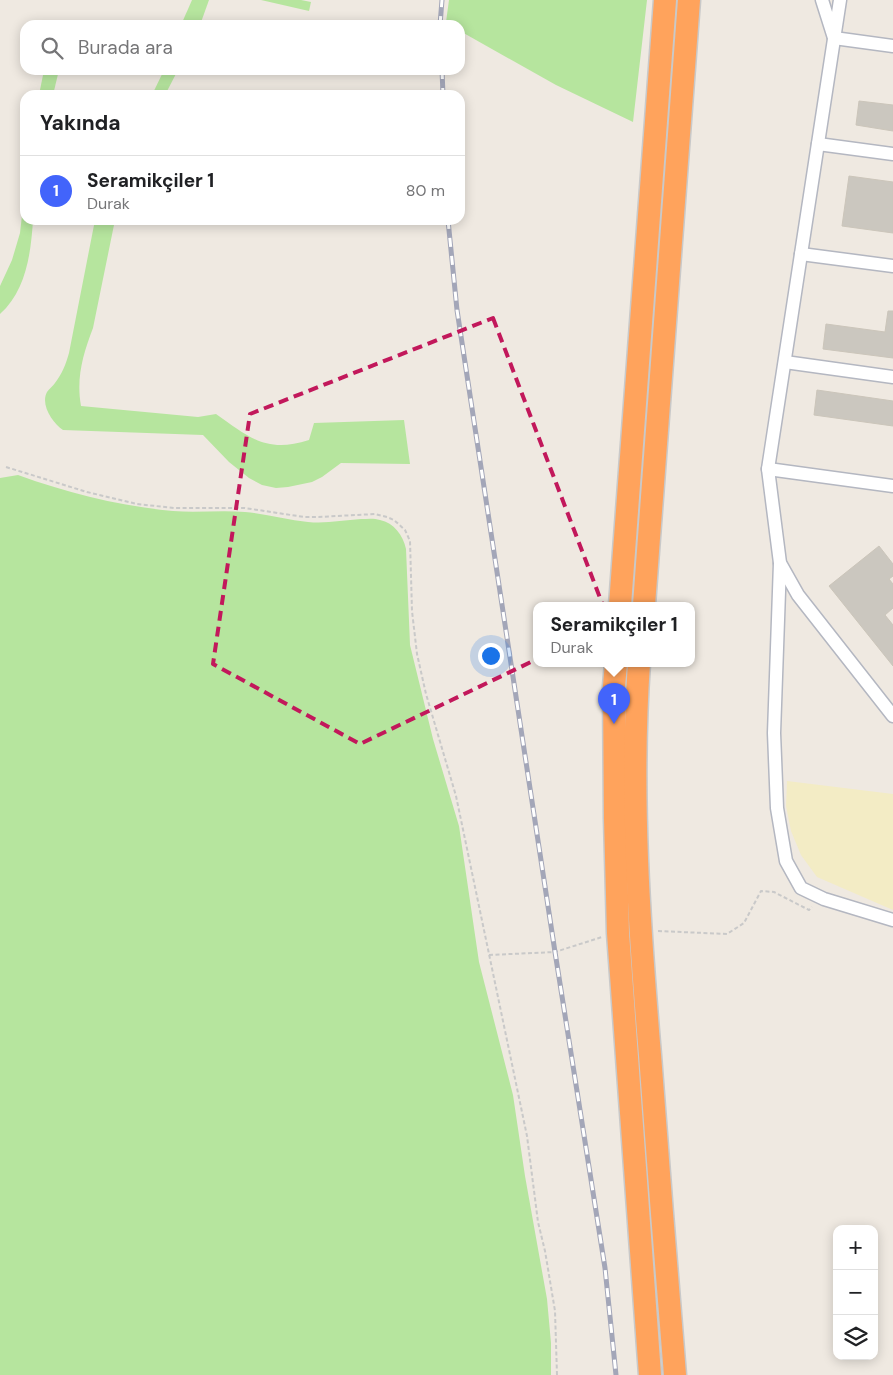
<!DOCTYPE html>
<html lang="tr">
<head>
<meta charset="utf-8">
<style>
	:root { --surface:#fff; --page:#f2f2f2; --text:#202124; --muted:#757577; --line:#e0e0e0; --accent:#4264fb }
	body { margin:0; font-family:"DM Sans",sans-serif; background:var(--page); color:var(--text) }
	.controls { position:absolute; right:15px; bottom:15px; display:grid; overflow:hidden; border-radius:10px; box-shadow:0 2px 12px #0003 }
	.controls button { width:45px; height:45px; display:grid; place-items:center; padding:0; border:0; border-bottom:1px solid var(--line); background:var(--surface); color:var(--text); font:25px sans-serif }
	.you { position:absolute; left:490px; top:655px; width:18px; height:18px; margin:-12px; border:4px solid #fff; border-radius:50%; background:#1a73e8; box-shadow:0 0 0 8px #1a73e833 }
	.badge { display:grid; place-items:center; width:32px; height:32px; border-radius:50%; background:var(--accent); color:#fff; font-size:16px; font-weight:700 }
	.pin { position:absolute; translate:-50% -41px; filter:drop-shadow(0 1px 2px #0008) }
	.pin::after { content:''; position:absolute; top:26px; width:18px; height:15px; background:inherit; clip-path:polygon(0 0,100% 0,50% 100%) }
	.popup { position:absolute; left:533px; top:602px; width:162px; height:65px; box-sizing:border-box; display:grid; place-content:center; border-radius:10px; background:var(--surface); filter:drop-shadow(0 1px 4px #0005); font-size:16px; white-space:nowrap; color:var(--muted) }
	.popup b { font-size:19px; color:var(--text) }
	.popup::after { content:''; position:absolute; left:50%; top:100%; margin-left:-10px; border:10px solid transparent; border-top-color:var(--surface) }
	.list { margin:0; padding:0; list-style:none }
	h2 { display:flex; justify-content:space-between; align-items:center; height:65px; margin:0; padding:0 20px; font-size:21px }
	h2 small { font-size:16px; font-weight:400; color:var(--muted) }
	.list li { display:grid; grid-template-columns:32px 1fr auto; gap:15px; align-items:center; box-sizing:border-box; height:70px; padding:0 20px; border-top:1px solid var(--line) }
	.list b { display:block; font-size:19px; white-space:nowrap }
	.list p { margin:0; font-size:16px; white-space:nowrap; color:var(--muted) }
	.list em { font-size:16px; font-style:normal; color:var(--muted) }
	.icon { flex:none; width:28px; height:28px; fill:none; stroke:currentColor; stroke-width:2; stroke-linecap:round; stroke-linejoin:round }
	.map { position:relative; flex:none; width:893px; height:1375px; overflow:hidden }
	.search { position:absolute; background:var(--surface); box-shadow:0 2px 12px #0003; left:20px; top:20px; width:445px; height:55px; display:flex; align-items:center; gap:12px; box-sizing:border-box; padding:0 18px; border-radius:15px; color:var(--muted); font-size:19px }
	.panel { position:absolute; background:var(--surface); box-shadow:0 2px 12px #0003; left:20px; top:90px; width:445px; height:135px; border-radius:15px }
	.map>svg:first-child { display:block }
	.green { fill:#b6e59e }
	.sand { fill:#f3ecc5 }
	.building { fill:#cbc7bf; stroke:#cbc5ba }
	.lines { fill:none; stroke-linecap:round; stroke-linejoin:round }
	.street-casing { stroke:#b4b7c1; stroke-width:15 }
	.highway-casing { stroke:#c9c9c9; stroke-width:25 }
	.path { stroke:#c9c9c9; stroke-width:2; stroke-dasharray:4 2.5; stroke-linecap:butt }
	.street { stroke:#fff; stroke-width:12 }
	.highway { stroke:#ffa35c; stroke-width:22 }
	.rail-casing { stroke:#a3a6b8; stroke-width:5 }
	.rail { stroke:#fff; stroke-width:3; stroke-dasharray:9; stroke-linecap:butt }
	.marked { fill:none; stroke:#c2185b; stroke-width:4; stroke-dasharray:10 6; stroke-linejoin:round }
</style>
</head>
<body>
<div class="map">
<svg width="893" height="1375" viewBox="0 0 893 1375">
	<rect width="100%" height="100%" fill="#efe9e1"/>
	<g class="green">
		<polygon points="192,0 209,0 200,25 181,25"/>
		<polygon points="261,0 301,0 311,2 309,11"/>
		<polygon points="449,0 647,0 633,122 556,85 460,31 460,25 450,25 446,22"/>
		<polygon points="44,70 59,70 53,95 39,95"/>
		<polygon points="164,70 178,70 165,95 152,95"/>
		<path d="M25,164v56h8c-2,33 -7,71 -33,94v-28l12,-26 8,-27 3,-27 -1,-26z"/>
		<path d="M95,220h20l-22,108c-10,26 -17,50 -12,78l117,11 18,-3c33,23 50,40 93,26l5,-17 90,-3 6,44 -69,-1 -19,14 -10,5 -24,5 -12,1 -14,-3 -13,-7 -20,-16 -26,-27 -140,-5c-10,-7 -23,-25 -16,-38 2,-3 6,-6 8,-9 7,-9 11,-19 14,-30z"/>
		<path d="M18,475c50,18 101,31 155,36 24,2 47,-1 72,1 21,2 42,8 63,10 18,2 35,-2 53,-3 6,0 13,-1 19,1 14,3 23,15 26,29l4,96 23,94 26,87 20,136 34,133 12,81 22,123 4,44v32h-551v-897z"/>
	</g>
	<polygon class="sand" points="787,781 893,794 893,910 817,877 801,855 791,831 786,806"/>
	<g class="building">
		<polygon points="859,101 893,105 893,131 856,125"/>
		<polygon points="849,176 893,182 893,233 842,226"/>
		<polygon points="888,311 893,311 893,358 823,349 826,324 885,332"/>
		<polygon points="817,390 893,401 893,426 814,415"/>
		<polygon points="879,546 893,564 893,576 889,579 893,584 893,608 885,615 893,625 893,666 829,586"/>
	</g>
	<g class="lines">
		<g class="street-casing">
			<g id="street">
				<polyline points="822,0 834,38 893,46"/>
				<polyline points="840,0 768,469 780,563 798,595 893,716"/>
				<polyline points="818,144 893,154"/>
				<polyline points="801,254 893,266"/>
				<polyline points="785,362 893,377"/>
				<polyline points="768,469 893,486"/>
				<polyline points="780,563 774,733 777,808 786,861 801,888 824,899 893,920"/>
			</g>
		</g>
		<g class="highway-casing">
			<g id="highway">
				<polyline points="620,605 665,0"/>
				<polyline points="644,605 689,0"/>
				<polyline points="616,663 614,686 615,819 618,933 650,1375"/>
				<path d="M639,663c-9,130 0,262 11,392 8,107 16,213 25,320"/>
			</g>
		</g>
		<g class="path">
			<polyline points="6,467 87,492 137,504 174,508 245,508 304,517 318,517 375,514 387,517 394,520 405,530 410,541 412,611 417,654 426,694 456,796 527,1136 538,1222 545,1251 555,1311 557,1375"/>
			<polyline points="658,931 727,934 744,923 761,891 774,892 809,910 812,907"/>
			<polyline points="489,955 555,952 602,937"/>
		</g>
		<use href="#street" class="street"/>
		<use href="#highway" class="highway"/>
		<g class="rail-casing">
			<g id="rail">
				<polyline points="440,25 442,0"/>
				<polyline points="442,70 443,95"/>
				<polyline points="448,220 457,310 555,952 605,1268 616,1375"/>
			</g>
		</g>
		<use href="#rail" class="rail"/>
	</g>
	<path class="marked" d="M493,318l117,306 -250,120 -147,-80 37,-250z"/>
</svg>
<div class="controls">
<button>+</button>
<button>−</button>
<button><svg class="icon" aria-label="layers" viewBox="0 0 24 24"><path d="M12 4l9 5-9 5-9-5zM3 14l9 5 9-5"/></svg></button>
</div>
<div class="you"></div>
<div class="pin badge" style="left:614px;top:724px">1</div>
<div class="popup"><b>Seramikçiler 1</b>Durak</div>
<div class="search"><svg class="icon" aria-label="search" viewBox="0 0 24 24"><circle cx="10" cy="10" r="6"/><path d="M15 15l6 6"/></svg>Burada ara</div>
<section class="panel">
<h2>Yakında<small></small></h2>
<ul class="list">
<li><span class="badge">1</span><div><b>Seramikçiler 1</b><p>Durak</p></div><em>80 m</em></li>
</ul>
</section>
</div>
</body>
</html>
